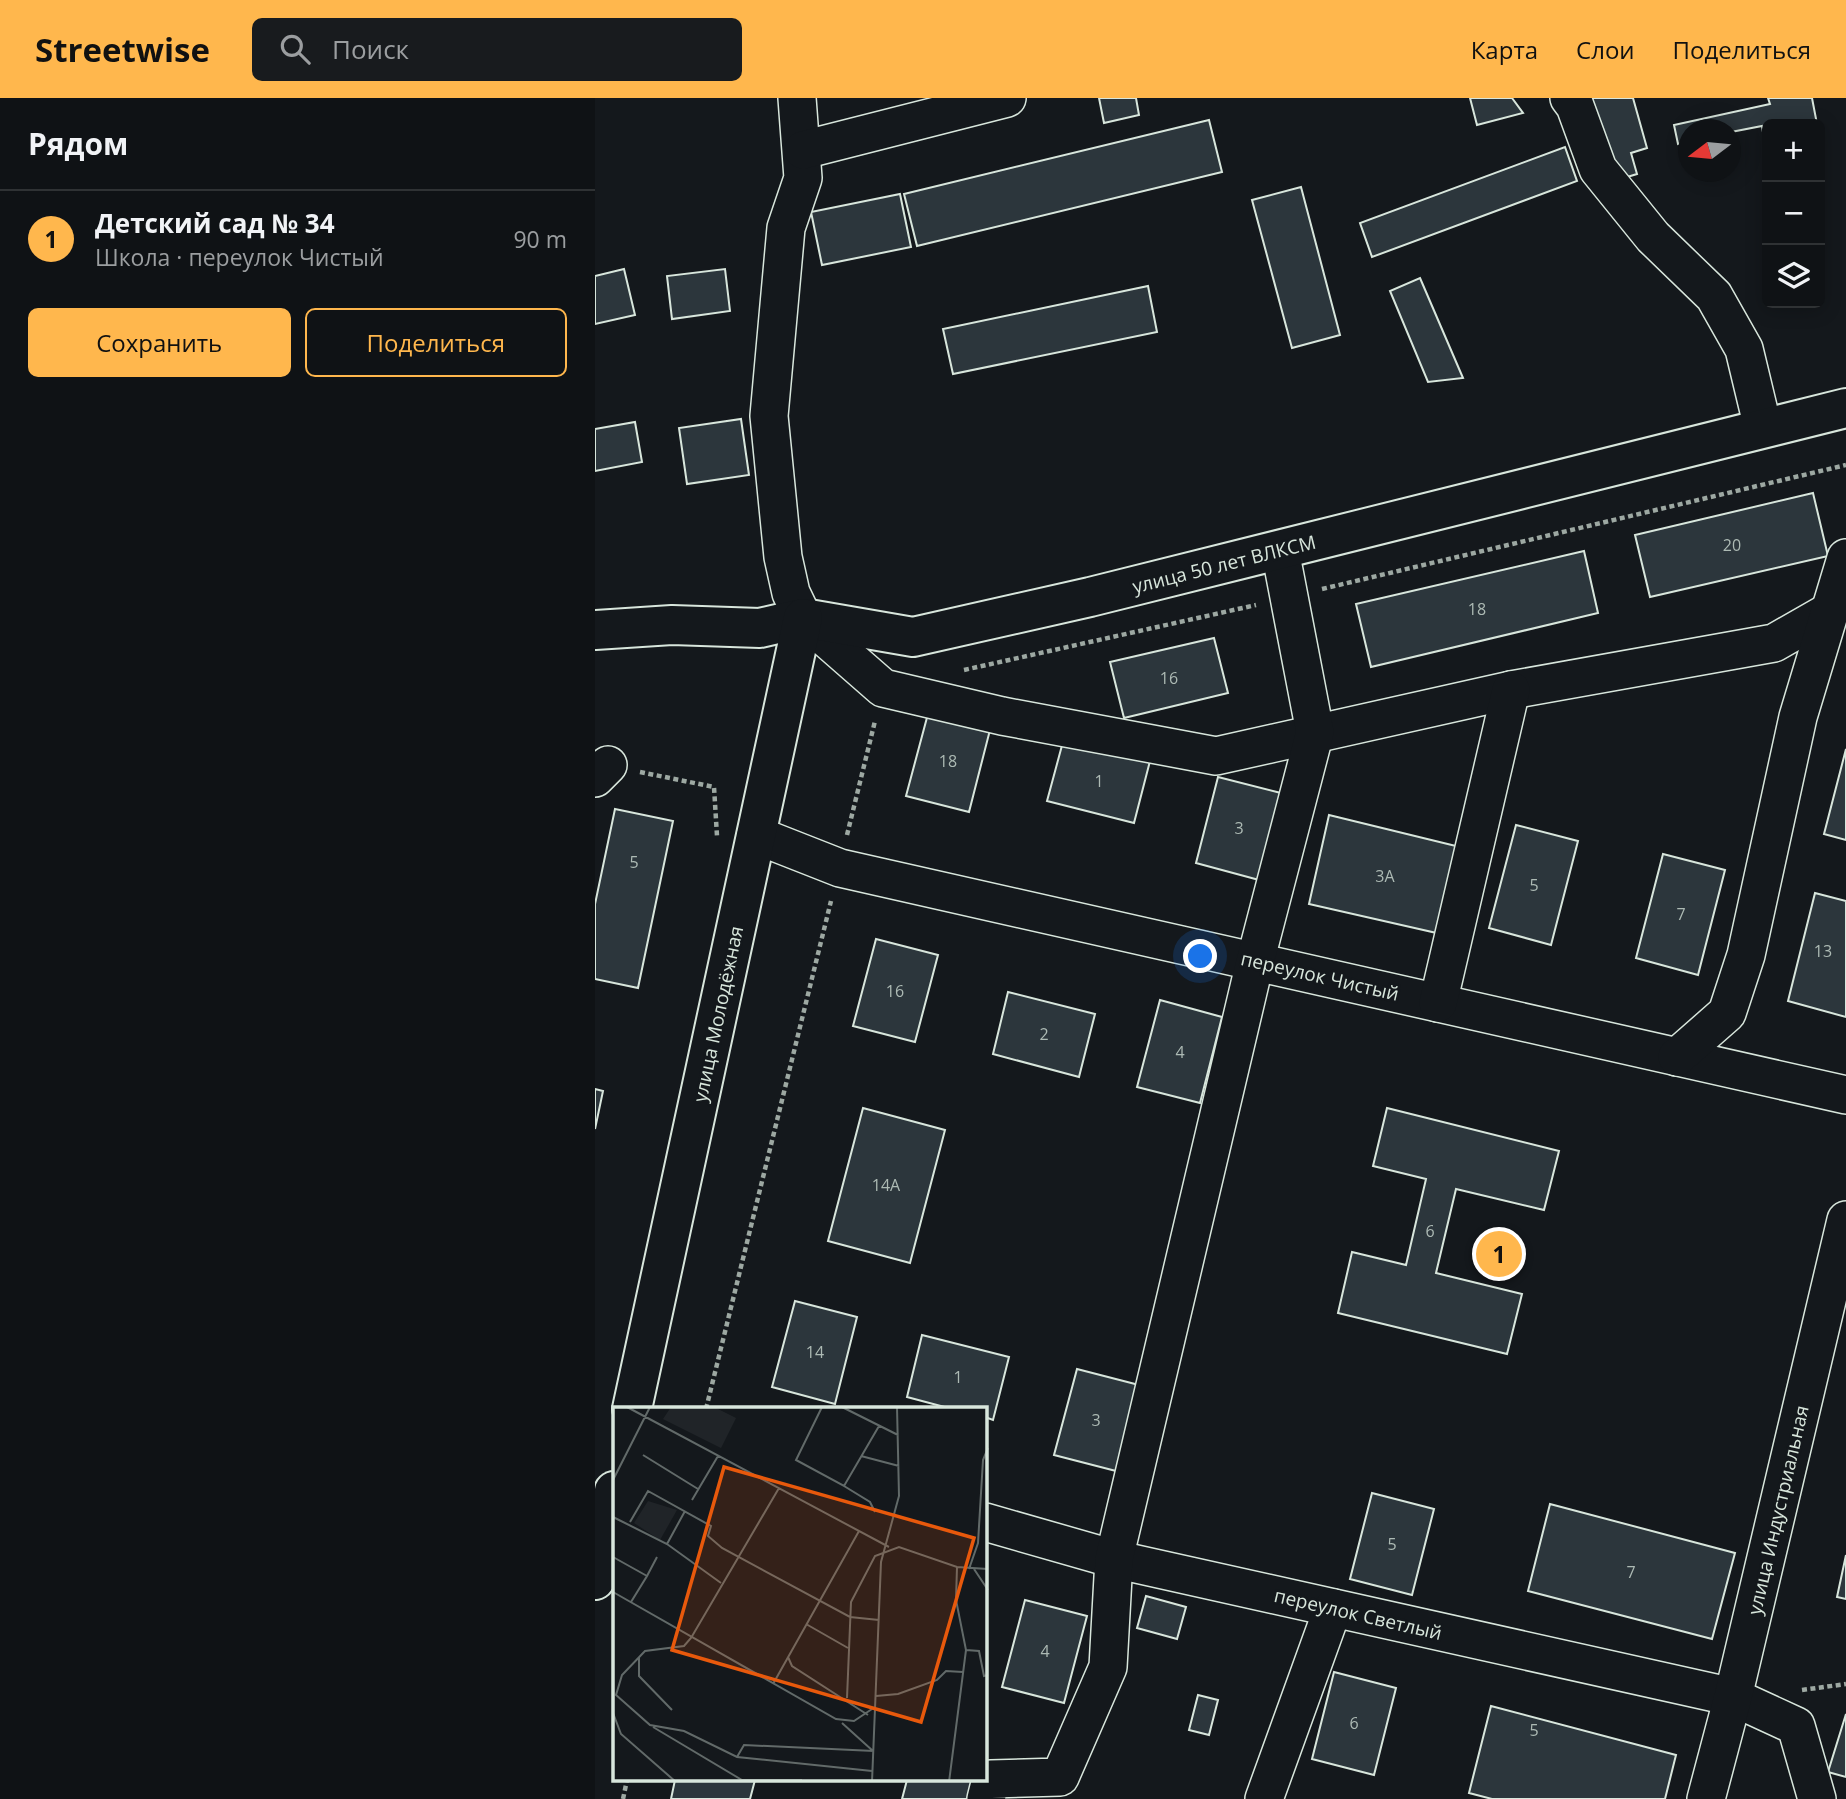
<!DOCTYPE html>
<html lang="ru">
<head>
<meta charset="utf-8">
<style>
	:root { --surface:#0f1215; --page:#181b1e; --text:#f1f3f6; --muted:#9b9ea0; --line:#2f3234; --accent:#ffb74d }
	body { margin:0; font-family:"Open Sans",sans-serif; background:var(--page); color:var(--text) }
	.controls { position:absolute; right:21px; top:21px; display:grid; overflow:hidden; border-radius:10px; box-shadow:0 4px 18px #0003 }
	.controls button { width:63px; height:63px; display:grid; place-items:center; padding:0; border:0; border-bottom:2px solid var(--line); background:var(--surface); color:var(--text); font:35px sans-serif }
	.compass { position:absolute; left:1083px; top:21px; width:63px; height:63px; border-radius:50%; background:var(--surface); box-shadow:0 4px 18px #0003; rotate:254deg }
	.you { position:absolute; left:606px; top:859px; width:24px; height:24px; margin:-18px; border:5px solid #fff; border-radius:50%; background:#1a73e8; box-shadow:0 0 0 10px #1a73e833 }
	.badge { display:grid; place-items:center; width:46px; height:46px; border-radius:50%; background:var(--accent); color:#111; font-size:23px; font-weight:700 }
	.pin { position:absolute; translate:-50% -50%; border:4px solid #fff; box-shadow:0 2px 7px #0006 }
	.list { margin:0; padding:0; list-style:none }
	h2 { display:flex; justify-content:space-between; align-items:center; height:91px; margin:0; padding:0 28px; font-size:30px }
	h2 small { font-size:23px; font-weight:400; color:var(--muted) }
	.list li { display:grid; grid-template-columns:46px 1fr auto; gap:21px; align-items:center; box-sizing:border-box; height:98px; padding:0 28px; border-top:2px solid var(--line) }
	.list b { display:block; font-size:26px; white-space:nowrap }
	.list p { margin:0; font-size:23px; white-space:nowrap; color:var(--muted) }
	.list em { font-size:23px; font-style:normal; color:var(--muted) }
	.actions { display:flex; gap:14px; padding:21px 28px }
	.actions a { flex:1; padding:16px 0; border:2px solid var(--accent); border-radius:10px; text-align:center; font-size:24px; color:var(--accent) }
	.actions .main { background:var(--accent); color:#111 }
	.icon { flex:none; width:38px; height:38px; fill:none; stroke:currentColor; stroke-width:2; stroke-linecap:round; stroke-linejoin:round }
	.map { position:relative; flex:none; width:1251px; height:1701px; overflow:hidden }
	header { display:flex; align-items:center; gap:42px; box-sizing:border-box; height:98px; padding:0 35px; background:var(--accent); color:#111 }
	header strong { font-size:33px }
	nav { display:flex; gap:38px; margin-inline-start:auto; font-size:24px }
	.search { width:490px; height:63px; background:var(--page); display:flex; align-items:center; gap:18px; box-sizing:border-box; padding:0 24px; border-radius:10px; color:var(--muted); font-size:26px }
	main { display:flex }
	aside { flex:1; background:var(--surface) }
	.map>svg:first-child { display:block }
	.building { fill:#2c363c; stroke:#d8e6dc; stroke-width:2 }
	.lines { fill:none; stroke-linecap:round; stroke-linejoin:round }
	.minor-casing { stroke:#d8e6dc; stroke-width:40 }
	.major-casing { stroke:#d8e6dc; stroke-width:42 }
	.path { stroke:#9da8a2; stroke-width:4.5; stroke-dasharray:5 3.5; stroke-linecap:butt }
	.minor { stroke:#14181c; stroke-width:37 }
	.major { stroke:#14181c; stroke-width:38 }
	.labels { text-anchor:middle; stroke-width:5; stroke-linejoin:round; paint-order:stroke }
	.number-label { font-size:16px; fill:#adbab4 }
	.street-label { font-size:19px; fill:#d8e6dc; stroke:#14181c }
	.inset-road { fill:none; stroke:#626a69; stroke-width:2 }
	.view { fill:#e8590c; fill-opacity:0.15; stroke:#e8590c; stroke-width:3.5 }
	.inset-edge { fill:none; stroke:#d8e6dc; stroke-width:3.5 }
</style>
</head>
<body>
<header>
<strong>Streetwise</strong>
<div class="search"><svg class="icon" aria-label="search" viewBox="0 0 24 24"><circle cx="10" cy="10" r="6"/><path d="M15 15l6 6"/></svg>Поиск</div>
<nav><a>Карта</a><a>Слои</a><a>Поделиться</a></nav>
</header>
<main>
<aside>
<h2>Рядом<small></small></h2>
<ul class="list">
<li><span class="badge">1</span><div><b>Детский сад № 34</b><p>Школа · переулок Чистый</p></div><em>90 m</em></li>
</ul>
<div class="actions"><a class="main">Сохранить</a><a>Поделиться</a></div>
</aside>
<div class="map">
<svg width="1251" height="1701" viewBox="0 0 1251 1701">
	<rect width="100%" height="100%" fill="#14181c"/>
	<g class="building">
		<polygon points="504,0 541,0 544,17 509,25"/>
		<polygon points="875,0 917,0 928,15 882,27"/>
		<polygon points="995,0 1038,0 1052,50 1036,55 1042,76 1019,83"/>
		<polygon points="1173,0 1217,0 1222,26 1172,26 1170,47 1167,28 1136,34 1136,32 1094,32 1094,43 1083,46 1079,27 1175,6"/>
		<polygon points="614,22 627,74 322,148 309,96"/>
		<polygon points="970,49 982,83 777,159 765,125"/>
		<polygon points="706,89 745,237 697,250 657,102"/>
		<polygon points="305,96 316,149 227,167 216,114"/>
		<polygon points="29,171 40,217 0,226 0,178"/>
		<polygon points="130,171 135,213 77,221 72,178"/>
		<polygon points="825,180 868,280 833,284 795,193"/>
		<polygon points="553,188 562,234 358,276 348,231"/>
		<polygon points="146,321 154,377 92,386 84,330"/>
		<polygon points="40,324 47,364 0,373 0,331"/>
		<polygon points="1218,395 1233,458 1055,499 1040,437"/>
		<polygon points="989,453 1003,515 776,569 761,506"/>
		<polygon points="619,540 633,595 529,620 515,564"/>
		<polygon points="334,612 396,628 374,714 311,698"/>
		<polygon points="469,640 555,663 539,725 452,703"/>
		<polygon points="1251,651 1251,742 1229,736"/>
		<polygon points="623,679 686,695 664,782 601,765"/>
		<polygon points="20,711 78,723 43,890 0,881 0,806"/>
		<polygon points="734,717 865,749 846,836 714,806"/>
		<polygon points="921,727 983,743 956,847 894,830"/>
		<polygon points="1068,756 1130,772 1103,877 1041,860"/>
		<polygon points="1220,795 1251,803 1251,919 1193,903"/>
		<polygon points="281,841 343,857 320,944 258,928"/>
		<polygon points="413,894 500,916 484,979 398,956"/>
		<polygon points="565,902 627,919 605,1005 542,989"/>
		<polygon points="0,991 8,993 0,1031"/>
		<polygon points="268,1010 350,1032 315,1165 233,1143"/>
		<polygon points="792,1010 964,1053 949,1112 861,1091 841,1175 927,1196 912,1256 743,1215 757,1154 811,1167 831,1081 778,1068"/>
		<polygon points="200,1203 262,1219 240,1306 177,1289"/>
		<polygon points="327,1237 414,1259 398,1322 390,1319 390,1311 357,1311 312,1299"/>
		<polygon points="482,1271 544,1287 521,1373 459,1357"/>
		<polygon points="777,1395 839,1411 817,1497 755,1481"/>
		<polygon points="955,1406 1140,1455 1117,1541 933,1493"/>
		<polygon points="1251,1457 1251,1501 1242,1499"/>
		<polygon points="551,1498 591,1509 582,1541 542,1530"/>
		<polygon points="430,1502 492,1518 469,1605 407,1589"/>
		<polygon points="739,1574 801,1590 779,1677 717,1661"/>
		<polygon points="603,1597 623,1602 614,1637 594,1632"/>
		<polygon points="896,1608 1081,1657 1070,1701 897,1701 874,1695"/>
		<polygon points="1251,1616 1251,1679 1233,1674"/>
		<polygon points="80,1682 160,1682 155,1701 76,1701"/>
		<polygon points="312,1682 379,1682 374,1701 307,1701"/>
	</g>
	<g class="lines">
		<g class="minor-casing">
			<g id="minor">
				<polyline points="202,0 208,80 191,130 174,318 188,459 196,495 208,520 288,590 407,618 621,658 916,592 1179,545 1235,513"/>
				<polyline points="974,0 980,8 1003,71 1058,139 1119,198 1149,251 1168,330"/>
				<polyline points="208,52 412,0"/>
				<polyline points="0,680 13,667"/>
				<polyline points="161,737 245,770 1251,997"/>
				<polyline points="843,905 916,592"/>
				<polyline points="1082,959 1132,915 1151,857 1203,619 1251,460"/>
				<polyline points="390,1424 519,1461 1138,1599 1201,1628 1222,1701"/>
				<polyline points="391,1701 396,1681 465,1679 513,1569 519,1461 660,864 720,634 685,452"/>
				<polyline points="669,1701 738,1510"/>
				<polyline points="1111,1701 1138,1599 1251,1122"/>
			</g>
		</g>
		<g class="major-casing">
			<g id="major">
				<polyline points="0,532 77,527 165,530 208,520 318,539 495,499 1251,310"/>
				<polyline points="37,1311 208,520"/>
				<polyline points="0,1482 19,1393"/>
			</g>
		</g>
		<g class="path">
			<polyline points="727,491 1251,367"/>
			<polyline points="369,572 661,507"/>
			<polyline points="45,674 119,689 122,738"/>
			<polyline points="252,737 280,623"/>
			<polyline points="111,1311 236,803"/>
			<polyline points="1207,1592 1251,1586"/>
			<polyline points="28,1701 32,1682"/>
		</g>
		<use href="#minor" class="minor"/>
		<use href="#major" class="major"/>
	</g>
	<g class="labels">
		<g class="number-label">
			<text x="1137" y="453">20</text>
			<text x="882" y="517">18</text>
			<text x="574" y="586">16</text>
			<text x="353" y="669">18</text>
			<text x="504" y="689">1</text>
			<text x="644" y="736">3</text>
			<text x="39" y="770">5</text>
			<text x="790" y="784">3А</text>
			<text x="939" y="793">5</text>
			<text x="1086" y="822">7</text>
			<text x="1228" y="859">13</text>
			<text x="300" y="899">16</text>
			<text x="449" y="942">2</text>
			<text x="585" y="960">4</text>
			<text x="291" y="1093">14А</text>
			<text x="835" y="1139">6</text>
			<text x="220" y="1260">14</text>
			<text x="363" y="1285">1</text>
			<text x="501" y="1328">3</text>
			<text x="797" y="1452">5</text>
			<text x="1036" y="1480">7</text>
			<text x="450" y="1559">4</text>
			<text x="759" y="1631">6</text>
			<text x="939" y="1638">5</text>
		</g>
		<g class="street-label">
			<text transform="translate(629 466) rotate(-14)" y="7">улица 50 лет ВЛКСМ</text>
			<text transform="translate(725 878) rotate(13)" y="7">переулок Чистый</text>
			<text transform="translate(123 916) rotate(-78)" y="7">улица Молодёжная</text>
			<text transform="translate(1183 1412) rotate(-77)" y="7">улица Индустриальная</text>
			<text transform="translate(763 1516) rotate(13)" y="7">переулок Светлый</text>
		</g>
	</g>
	<g transform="translate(18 1309)">
		<rect width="374" height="374" fill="#14181c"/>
		<path d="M58,0h43l22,11 -15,30 -58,-29zM35,94l29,9 -17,30 -26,-17z" fill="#202428"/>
		<path class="inset-road" d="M14,0l262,140M209,0l-26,53 48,26 35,-60M229,0l56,28M30,48l55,34M248,49l38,10M0,73l37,-73M231,79l26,16 5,10M166,81l-88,150 -7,8 -39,5 -23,24 -6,20 34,30 34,6 53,26 135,14M79,93l26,-44M0,110l54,27 54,39M17,115l18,-31 63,35 -3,10 14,12 128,69 29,3M54,137l18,-33M0,150l34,19 -16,26M356,162l9,-26 5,-83 5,-12M361,162l14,21M34,169l10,-19M0,185l223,127 18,2 21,-14M193,217l42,24M353,243l13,1 5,25 4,-1M26,250v19l33,34M175,250l4,9 76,49M160,277l86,-153M263,289l22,-2 39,-14 9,-9 17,1M234,291l4,-96 24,-46 24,-9 58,20 31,2M0,306l8,21 55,48M229,316l31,28M40,320l89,53h60M124,350l7,-12 130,6M259,375l9,-220 18,-66 -2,-89M336,375l17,-132 -10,-50 1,-33"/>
		<path class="view" d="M111,60l250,71 -53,184 -249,-72z"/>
		<rect width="374" height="374" class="inset-edge"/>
	</g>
</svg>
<div class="controls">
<button>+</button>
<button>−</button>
<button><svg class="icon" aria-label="layers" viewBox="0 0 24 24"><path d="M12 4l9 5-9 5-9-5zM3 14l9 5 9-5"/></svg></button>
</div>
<svg class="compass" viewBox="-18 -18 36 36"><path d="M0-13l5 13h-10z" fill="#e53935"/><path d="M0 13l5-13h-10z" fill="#9b9ea0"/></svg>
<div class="you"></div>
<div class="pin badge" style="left:904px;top:1156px">1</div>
</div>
</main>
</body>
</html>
